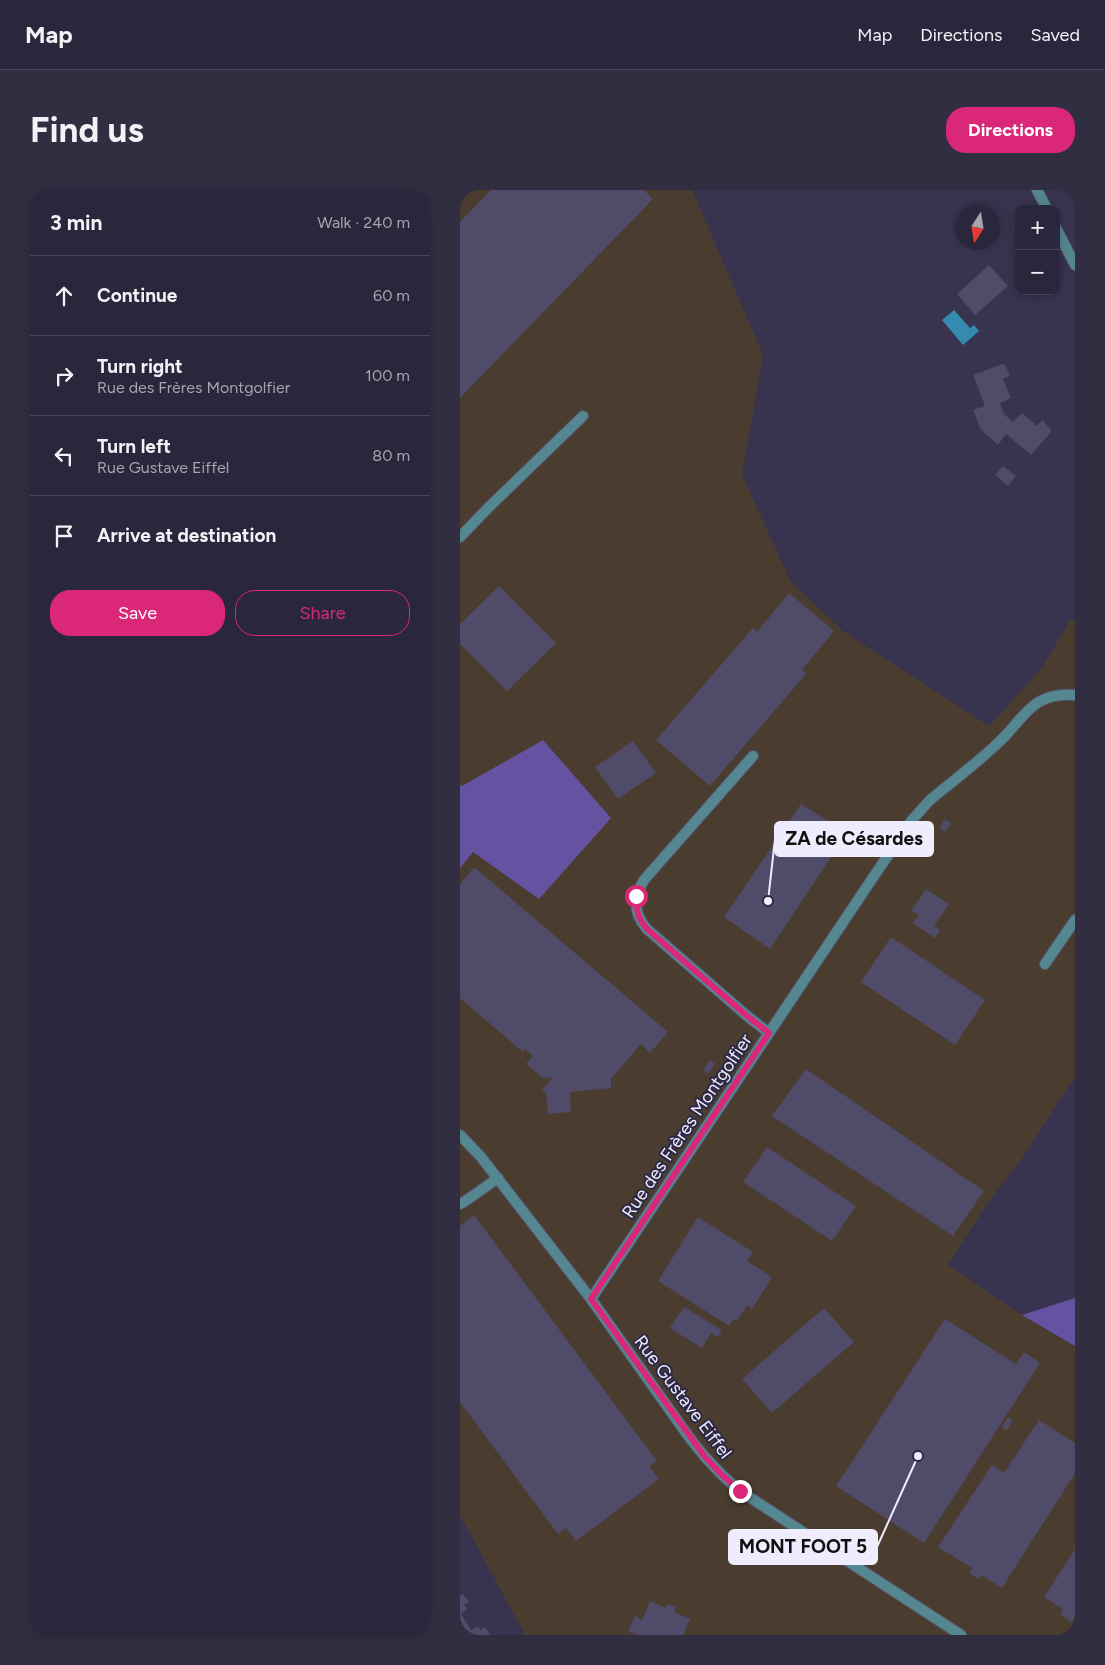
<!DOCTYPE html>
<html lang="en">
<head>
<meta charset="utf-8">
<style>
	:root { --surface:#2a263b; --page:#322e42; --text:#f1f3f6; --muted:#a5a5af; --line:#464355; --accent:#db2777 }
	body { margin:0; font-family:Figtree,sans-serif; background:var(--page); color:var(--text) }
	.controls { position:absolute; right:15px; top:15px; display:grid; overflow:hidden; border-radius:10px; box-shadow:0 2px 12px #0003 }
	.controls button { width:45px; height:45px; display:grid; place-items:center; padding:0; border:0; border-bottom:1px solid var(--line); background:var(--surface); color:var(--text); font:25px sans-serif }
	.compass { position:absolute; left:495px; top:15px; width:45px; height:45px; border-radius:50%; background:var(--surface); box-shadow:0 2px 12px #0003; rotate:192deg }
	.stop { position:absolute; width:15px; height:15px; margin:-11px; border:4px solid #db2777; border-radius:50%; background:#fff }
	.stop.end { background:#db2777; border-color:#fff; box-shadow:0 1px 5px #0008 }
	.list { margin:0; padding:0; list-style:none }
	h2 { display:flex; justify-content:space-between; align-items:center; height:65px; margin:0; padding:0 20px; font-size:21px }
	h2 small { font-size:16px; font-weight:400; color:var(--muted) }
	.list li { display:grid; grid-template-columns:32px 1fr auto; gap:15px; align-items:center; box-sizing:border-box; height:80px; padding:0 20px; border-top:1px solid var(--line) }
	.list b { display:block; font-size:19px; white-space:nowrap }
	.list p { margin:0; font-size:16px; white-space:nowrap; color:var(--muted) }
	.list em { font-size:16px; font-style:normal; color:var(--muted) }
	.actions { display:flex; gap:10px; padding:15px 20px }
	.actions a { flex:1; padding:11px 0; border:1px solid var(--accent); border-radius:20px; text-align:center; font-size:18px; color:var(--accent) }
	.actions .main { background:var(--accent); color:#fff }
	.icon { flex:none; width:28px; height:28px; fill:none; stroke:currentColor; stroke-width:2; stroke-linecap:round; stroke-linejoin:round }
	.map { position:relative; flex:none; width:615px; height:1445px; overflow:hidden; border-radius:20px }
	header { display:flex; align-items:center; gap:30px; box-sizing:border-box; height:70px; padding:0 25px; background:var(--surface); border-bottom:1px solid var(--line) }
	header strong { font-size:24px }
	nav { display:flex; gap:28px; margin-inline-start:auto; font-size:18px }
	.intro { display:flex; align-items:center; justify-content:space-between; box-sizing:border-box; height:120px; padding:0 30px }
	h1 { margin:0; font-size:35px }
	.button { padding:12px 22px; border-radius:20px; background:var(--accent); color:#fff; font-size:18px; font-weight:700 }
	main { display:flex; gap:30px; padding:0 30px }
	aside { flex:1; background:var(--surface); border-radius:20px; box-shadow:0 2px 12px #0003 }
	.map>svg:first-child { display:block }
	.industrial { fill:#4a3d2f }
	.forest { fill:#6553a2 }
	.water { fill:#348baf }
	.building { fill:#4f4b68 }
	.lines { fill:none; stroke-linecap:round; stroke-linejoin:round }
	.service-casing { stroke:#55516b; stroke-width:12 }
	.minor-casing { stroke:#55516b; stroke-width:12 }
	.service { stroke:#558790; stroke-width:10 }
	.minor { stroke:#558790; stroke-width:10 }
	.route { stroke:#db2777; stroke-width:6 }
	.labels { text-anchor:middle; stroke-width:4; stroke-linejoin:round; paint-order:stroke }
	.street-label { font-size:18px; fill:#efecfe; stroke:#2e2944 }
	.leader { fill:none; stroke:#efecfe; stroke-width:2 }
	.callout-dot { fill:#efecfe; stroke:#2e2944; stroke-width:2 }
	.callout { fill:#efecfe; stroke:#efecfe; stroke-width:2 }
	.callout-label { font-size:19px; text-anchor:middle; font-weight:bold; fill:#111 }
</style>
</head>
<body>
<header>
<strong>Map</strong>
<nav><a>Map</a><a>Directions</a><a>Saved</a></nav>
</header>
<div class="intro"><h1>Find us</h1><a class="button">Directions</a></div>
<main>
<aside>
<h2>3 min<small>Walk · 240 m</small></h2>
<ul class="list">
<li><svg class="icon" aria-label="ahead" viewBox="0 0 24 24"><path d="M12 20V5M6 11l6-6 6 6"/></svg><div><b>Continue</b></div><em>60 m</em></li>
<li><svg class="icon" aria-label="right" viewBox="0 0 24 24"><path d="M7 20v-9h11M14 6l5 5-5 5"/></svg><div><b>Turn right</b><p>Rue des Frères Montgolfier</p></div><em>100 m</em></li>
<li><svg class="icon" aria-label="left" viewBox="0 0 24 24"><path d="M17 20v-9H6M10 6l-5 5 5 5"/></svg><div><b>Turn left</b><p>Rue Gustave Eiffel</p></div><em>80 m</em></li>
<li><svg class="icon" aria-label="arrive" viewBox="0 0 24 24"><path d="M6 21V4h12l-3 4 3 4H6"/></svg><div><b>Arrive at destination</b></div></li>
</ul>
<div class="actions"><a class="main">Save</a><a>Share</a></div>
</aside>
<div class="map">
<svg width="615" height="1445" viewBox="0 0 615 1445">
	<rect width="100%" height="100%" fill="#38334f"/>
	<polygon class="industrial" points="3,0 232,0 303,165 282,285 331,392 384,442 529,536 582,478 610,430 615,431 615,886 561,970 529,1011 488,1075 562,1125 615,1156 615,1445 62,1445 63,1441 0,1325 0,3"/>
	<g class="forest">
		<polygon points="83,550 151,628 79,709 13,662 0,678 0,595 2,596"/>
		<polygon points="615,1108 615,1156 562,1125"/>
	</g>
	<polygon class="water" points="494,120 510,138 514,135 519,141 503,155 482,130"/>
	<g class="building">
		<polygon points="31,0 184,0 193,9 0,208 0,32"/>
		<polygon points="529,75 548,96 515,125 497,104"/>
		<polygon points="542,174 545,175 550,186 543,189 551,208 540,213 544,224 553,232 562,223 577,236 582,230 590,238 591,242 571,265 546,244 538,255 521,240 513,220 525,216 513,185"/>
		<polygon points="543,276 556,286 548,296 535,285"/>
		<polygon points="39,396 96,453 47,501 0,454 0,434"/>
		<polygon points="329,403 374,441 342,480 346,484 250,596 196,550 293,438 297,442"/>
		<polygon points="173,551 196,583 158,609 135,577"/>
		<polygon points="341,614 387,643 310,759 264,727"/>
		<polygon points="485,629 491,633 485,642 479,638"/>
		<polygon points="14,677 208,842 190,863 181,854 151,889 151,898 110,902 111,922 88,924 86,903 82,900 92,889 90,887 87,888 82,887 66,874 73,866 65,859 63,862 0,808 0,694"/>
		<polygon points="466,699 489,714 474,736 480,740 475,748 453,733 459,725 451,721"/>
		<polygon points="431,747 525,810 495,855 401,792"/>
		<polygon points="250,870 255,874 248,884 243,880"/>
		<polygon points="346,879 524,1001 493,1046 312,926"/>
		<polygon points="307,957 396,1016 372,1051 283,992"/>
		<polygon points="14,1025 197,1271 189,1276 199,1289 116,1351 106,1338 98,1344 0,1212 0,1036"/>
		<polygon points="238,1027 293,1062 287,1071 312,1087 292,1119 287,1115 277,1131 274,1129 269,1136 198,1091"/>
		<polygon points="224,1117 262,1140 258,1147 251,1143 242,1158 210,1138"/>
		<polygon points="364,1118 394,1152 312,1223 282,1189"/>
		<polygon points="485,1129 556,1174 564,1162 580,1173 464,1353 376,1296"/>
		<polygon points="548,1227 553,1230 547,1240 542,1237"/>
		<polygon points="579,1230 615,1253 615,1283 542,1398 521,1385 519,1389 509,1383 512,1378 478,1357 532,1275 544,1283"/>
		<polygon points="615,1359 615,1427 611,1432 600,1424 603,1419 584,1407"/>
		<polygon points="3,1404 9,1412 4,1415 7,1419 1,1424 11,1440 18,1436 20,1440 25,1437 30,1445 0,1445 0,1406"/>
		<polygon points="190,1411 206,1418 208,1414 216,1417 214,1422 230,1429 223,1445 178,1445 168,1441 175,1426 182,1430"/>
	</g>
	<g class="lines">
		<g class="service-casing">
			<g id="service">
				<polyline points="29,317 123,226"/>
				<path d="M293,566l-109,124c-11,17 -11,33 3,49l99,86 23,18"/>
				<path d="M470,610c23,-19 47,-37 68,-57 26,-24 34,-52 77,-48"/>
				<polyline points="585,774 615,730"/>
				<polyline points="0,1014 4,1012 38,988"/>
			</g>
		</g>
		<g class="minor-casing">
			<g id="minor">
				<polyline points="577,0 587,19"/>
				<polyline points="596,38 615,75"/>
				<polyline points="0,347 29,317"/>
				<polyline points="0,945 21,967 131,1109 229,1247 245,1267 262,1285 280,1301 501,1445"/>
				<polyline points="131,1109 414,686 452,630 470,610"/>
			</g>
		</g>
		<use href="#service" class="service"/>
		<use href="#minor" class="minor"/>
	</g>
	<g class="lines">
		<path class="route" d="M176,706c-1,13 2,23 11,33l99,86 23,18 -178,266 114,158 17,18 18,16"/>
	</g>
	<g class="labels">
		<g class="street-label">
			<text transform="translate(227 936) rotate(-56)" y="6">Rue des Frères Montgolfier</text>
			<text transform="translate(223 1207) rotate(53)" y="6">Rue Gustave Eiffel</text>
		</g>
	</g>
	<path class="leader" d="M308 711L315 649M458 1266L417 1357"/>
	<g class="callout-dot">
		<circle cx="308" cy="711" r="5"/>
		<circle cx="458" cy="1266" r="5"/>
	</g>
	<g class="callout">
		<rect x="315" y="632" width="158" height="34" rx="5"/>
		<rect x="269" y="1340" width="148" height="34" rx="5"/>
	</g>
	<g class="callout-label">
		<text x="394" y="655">ZA de Césardes</text>
		<text x="343" y="1363">MONT FOOT 5</text>
	</g>
</svg>
<div class="controls">
<button>+</button>
<button>−</button>
</div>
<svg class="compass" viewBox="-18 -18 36 36"><path d="M0-13l5 13h-10z" fill="#e53935"/><path d="M0 13l5-13h-10z" fill="#a5a5af"/></svg>
<div class="stop" style="left:176px;top:706px"></div>
<div class="stop end" style="left:280px;top:1301px"></div>
</div>
</main>
</body>
</html>
